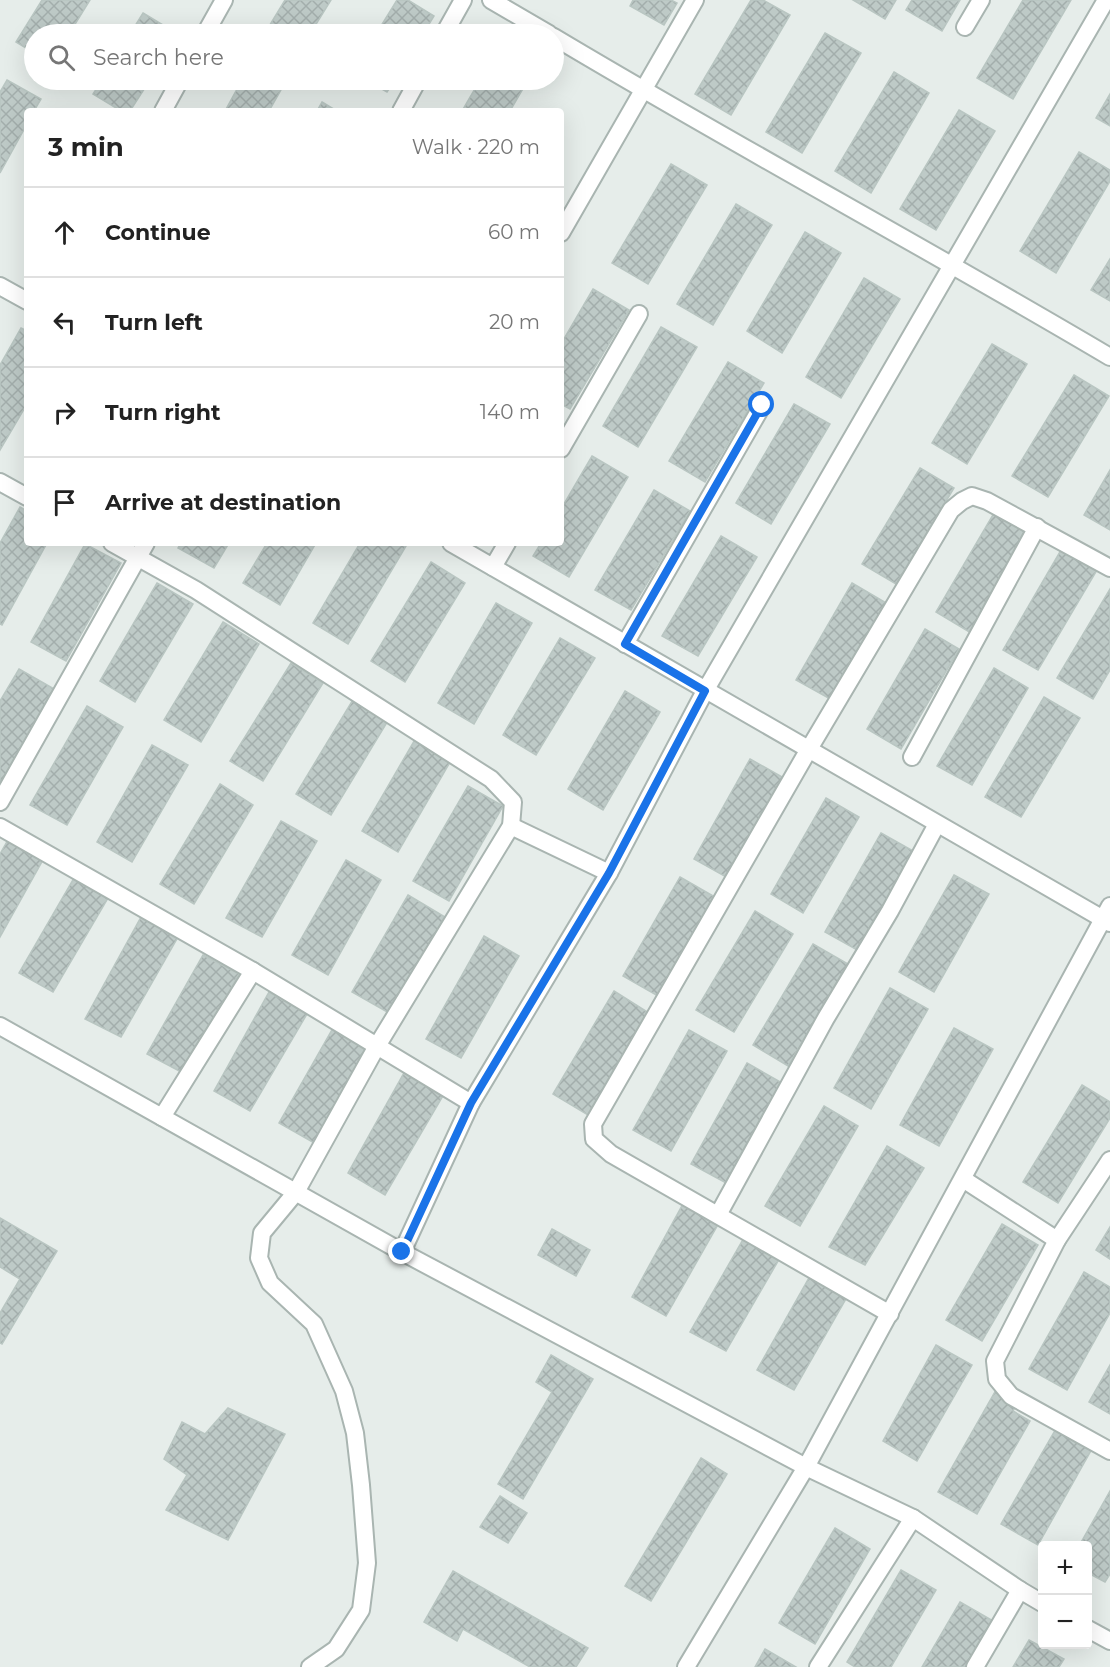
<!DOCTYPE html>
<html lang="en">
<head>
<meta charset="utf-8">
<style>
	:root { --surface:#fff; --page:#f6f6f6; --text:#222; --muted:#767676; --line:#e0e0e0 }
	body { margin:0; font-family:Montserrat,sans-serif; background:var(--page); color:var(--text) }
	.controls { position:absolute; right:18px; bottom:18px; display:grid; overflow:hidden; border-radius:6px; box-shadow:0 6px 24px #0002 }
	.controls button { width:54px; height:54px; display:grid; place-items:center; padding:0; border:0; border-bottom:2px solid var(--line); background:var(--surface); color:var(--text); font:30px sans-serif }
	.stop { position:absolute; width:18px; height:18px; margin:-14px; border:4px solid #1a73e8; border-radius:50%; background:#fff }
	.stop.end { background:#1a73e8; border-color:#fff; box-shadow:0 2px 6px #0008 }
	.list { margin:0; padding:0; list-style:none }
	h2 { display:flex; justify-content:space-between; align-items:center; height:78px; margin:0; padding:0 24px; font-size:26px }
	h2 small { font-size:20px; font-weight:400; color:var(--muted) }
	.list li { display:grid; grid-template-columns:39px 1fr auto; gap:18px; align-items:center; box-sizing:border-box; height:90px; padding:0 24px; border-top:2px solid var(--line) }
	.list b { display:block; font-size:22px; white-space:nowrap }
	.list em { font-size:20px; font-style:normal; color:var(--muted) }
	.icon { flex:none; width:33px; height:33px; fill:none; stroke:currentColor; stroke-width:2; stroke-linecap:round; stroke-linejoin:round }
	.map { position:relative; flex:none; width:1110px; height:1667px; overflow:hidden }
	.search { position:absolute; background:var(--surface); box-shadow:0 6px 24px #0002; left:24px; top:24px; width:540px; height:66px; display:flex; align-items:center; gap:15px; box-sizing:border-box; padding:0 21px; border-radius:33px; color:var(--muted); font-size:22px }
	.panel { position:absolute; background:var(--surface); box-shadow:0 6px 24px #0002; left:24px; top:108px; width:540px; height:438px; border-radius:6px }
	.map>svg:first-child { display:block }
	.building { fill:url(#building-cross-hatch); stroke:#b9c6c2; stroke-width:1.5 }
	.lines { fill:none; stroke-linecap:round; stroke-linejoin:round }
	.lane-casing { stroke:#a9b5b1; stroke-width:20 }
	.lane { stroke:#fff; stroke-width:16 }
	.route { stroke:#1a73e8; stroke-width:8 }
</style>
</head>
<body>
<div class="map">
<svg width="1110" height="1667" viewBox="0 0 1110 1667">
	<defs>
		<pattern id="building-cross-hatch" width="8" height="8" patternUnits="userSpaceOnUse" patternTransform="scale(1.5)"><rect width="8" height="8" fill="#becac7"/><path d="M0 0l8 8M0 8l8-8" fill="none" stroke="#a3aeac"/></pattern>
	</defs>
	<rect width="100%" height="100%" fill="#e6edea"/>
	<g class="building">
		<polygon points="42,0 90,0 69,34 34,34 34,53 16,42"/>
		<polygon points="285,0 331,0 310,34 279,34 268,28"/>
		<polygon points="397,0 408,0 434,16 423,34 376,34"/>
		<polygon points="633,0 671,0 677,3 664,25 630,6"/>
		<polygon points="751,0 763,0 790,15 731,115 695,94"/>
		<polygon points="853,0 896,0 885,19"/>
		<polygon points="912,0 960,0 942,31 906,10"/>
		<polygon points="1023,0 1071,0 1013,99 977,78"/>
		<polygon points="143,13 178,34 130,34"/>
		<polygon points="825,33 861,53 802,153 766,132"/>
		<polygon points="894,72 929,93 871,193 835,171"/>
		<polygon points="7,80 41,99 34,111 27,111 27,124 0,173 0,92"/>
		<polygon points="102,80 150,80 130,111 121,111 93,94"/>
		<polygon points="242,80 267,80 282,88 269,111 225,111"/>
		<polygon points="366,80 395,80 387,92"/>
		<polygon points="480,80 528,80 510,111 462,111"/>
		<polygon points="1110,94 1110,126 1096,118"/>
		<polygon points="322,102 337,111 317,111"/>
		<polygon points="959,110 995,131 936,230 900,209"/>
		<polygon points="1079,152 1110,170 1110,181 1056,273 1020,251"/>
		<polygon points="671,164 707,185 648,284 612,263"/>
		<polygon points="736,204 772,225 713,325 677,304"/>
		<polygon points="805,232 841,253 782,353 747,331"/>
		<polygon points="1110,259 1110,301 1091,290"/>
		<polygon points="864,278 900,299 841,398 806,377"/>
		<polygon points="593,289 629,310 570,409 561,404 561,344"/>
		<polygon points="661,327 697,347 638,447 603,426"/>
		<polygon points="21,328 27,331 27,404 0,450 0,365"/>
		<polygon points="992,344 1027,364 967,464 932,443"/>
		<polygon points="728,362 764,383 705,482 669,461"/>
		<polygon points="1074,375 1109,396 1048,497 1012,476"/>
		<polygon points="794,404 830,424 771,524 736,503"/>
		<polygon points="592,456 628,477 569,577 533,556 541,543 561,543 561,509"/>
		<polygon points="920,468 954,488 896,584 862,564"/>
		<polygon points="1110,470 1110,530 1084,515"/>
		<polygon points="654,490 690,511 631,610 595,590"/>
		<polygon points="20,507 27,511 27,543 47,543 2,625 0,624 0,543"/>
		<polygon points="994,513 1030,534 971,633 936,612"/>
		<polygon points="721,536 757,557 698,656 662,636"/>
		<polygon points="181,543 229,543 214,568 178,548"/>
		<polygon points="267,543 316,543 280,605 243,583"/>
		<polygon points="360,543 400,543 406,546 348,644 313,623"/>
		<polygon points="85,544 121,563 66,661 31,642"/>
		<polygon points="1061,550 1097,570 1038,670 1003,650"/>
		<polygon points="431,562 465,583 405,682 371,661"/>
		<polygon points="157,583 193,604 135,702 100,681"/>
		<polygon points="852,583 888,604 832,700 796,680"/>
		<polygon points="1110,589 1110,670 1093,699 1057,678"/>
		<polygon points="496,603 532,623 474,724 438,703"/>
		<polygon points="223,622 259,644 201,742 164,720"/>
		<polygon points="925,629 959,649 901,749 867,729"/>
		<polygon points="560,638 595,658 536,755 503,735"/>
		<polygon points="291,663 323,683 263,781 230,761"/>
		<polygon points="994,668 1028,688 972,785 937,766"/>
		<polygon points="19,669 56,690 0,786 0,701"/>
		<polygon points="625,691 660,712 603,810 568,789"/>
		<polygon points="1044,697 1080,718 1021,817 985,797"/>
		<polygon points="354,698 389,719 331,815 296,794"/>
		<polygon points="87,706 123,727 67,825 30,805"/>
		<polygon points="417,736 453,757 398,852 362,831"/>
		<polygon points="152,745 188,765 132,862 97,842"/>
		<polygon points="750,759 784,778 728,878 694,859"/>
		<polygon points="220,784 253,805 194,904 160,884"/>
		<polygon points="468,786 503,806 449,901 413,881"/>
		<polygon points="826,798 859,817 803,913 771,894"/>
		<polygon points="281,821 317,841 262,937 226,918"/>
		<polygon points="881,833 915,852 859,951 825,932"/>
		<polygon points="9,838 44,858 0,937 0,854"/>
		<polygon points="346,860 381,880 328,975 292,955"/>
		<polygon points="954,875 989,894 934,992 899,972"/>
		<polygon points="680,877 715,897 658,996 623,976"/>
		<polygon points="74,878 108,898 53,992 19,973"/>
		<polygon points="408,895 445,917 389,1013 352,992"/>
		<polygon points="755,911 793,934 734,1032 696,1010"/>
		<polygon points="141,917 178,937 121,1037 85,1019"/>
		<polygon points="484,936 519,956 461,1058 426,1039"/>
		<polygon points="813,944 848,964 788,1066 753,1045"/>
		<polygon points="203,955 239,974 183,1073 147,1054"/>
		<polygon points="890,988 928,1009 871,1109 834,1088"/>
		<polygon points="614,991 649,1013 588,1115 553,1094"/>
		<polygon points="269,992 307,1014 250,1111 214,1091"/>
		<polygon points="333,1028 370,1049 316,1144 279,1123"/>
		<polygon points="954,1028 993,1049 939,1146 900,1125"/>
		<polygon points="689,1030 727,1051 671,1151 633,1130"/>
		<polygon points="747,1063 784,1084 728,1184 691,1164"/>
		<polygon points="405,1071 444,1094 385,1195 348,1173"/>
		<polygon points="1082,1085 1110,1102 1110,1118 1058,1203 1023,1182"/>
		<polygon points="824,1106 858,1126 800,1226 765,1206"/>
		<polygon points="887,1146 924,1168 865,1265 829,1247"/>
		<polygon points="684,1202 720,1221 666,1316 632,1297"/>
		<polygon points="0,1218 57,1251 2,1344 0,1343 0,1313 20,1279 0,1267"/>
		<polygon points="1002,1224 1038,1245 982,1341 946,1320"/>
		<polygon points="1110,1227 1110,1259 1096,1250"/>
		<polygon points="552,1229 590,1250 576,1276 538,1255"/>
		<polygon points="745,1236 781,1256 726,1351 690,1332"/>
		<polygon points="1084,1272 1110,1287 1110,1313 1067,1390 1029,1369"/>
		<polygon points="810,1276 847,1297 794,1390 757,1370"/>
		<polygon points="936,1345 972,1365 917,1461 883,1441"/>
		<polygon points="551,1355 593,1379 523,1499 498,1484 552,1392 536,1382"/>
		<polygon points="1110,1365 1110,1414 1089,1402"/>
		<polygon points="996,1390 1018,1402 1013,1411 1030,1421 977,1514 938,1492"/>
		<polygon points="228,1408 285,1434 228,1540 166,1510 187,1475 164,1459 182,1422 205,1434"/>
		<polygon points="1057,1427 1093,1447 1038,1545 1001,1524"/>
		<polygon points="701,1458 727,1474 651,1601 625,1586"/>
		<polygon points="1110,1491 1110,1574 1105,1582 1088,1573 1088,1546 1079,1546"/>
		<polygon points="500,1496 527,1513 508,1543 480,1527"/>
		<polygon points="835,1528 870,1549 815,1644 779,1623"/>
		<polygon points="901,1570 936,1590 891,1667 855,1667 847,1662"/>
		<polygon points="453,1571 588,1648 576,1667 530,1667 463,1629 457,1641 424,1622"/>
		<polygon points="960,1602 995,1622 968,1667 922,1667"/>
		<polygon points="1029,1640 1064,1659 1059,1667 1013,1667"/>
		<polygon points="765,1649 796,1667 755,1667"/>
	</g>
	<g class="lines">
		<g class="lane-casing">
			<g id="lane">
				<polyline points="491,0 549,34"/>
				<polyline points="965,27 981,0"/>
				<polyline points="205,34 224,0"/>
				<polyline points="444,34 463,0"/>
				<path d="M554,37c184,110 372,211 556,320"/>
				<polyline points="163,111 180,80"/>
				<polyline points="401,111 418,80"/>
				<polyline points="561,233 695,0"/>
				<polyline points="0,286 27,301"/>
				<polyline points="561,449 639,314"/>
				<polyline points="0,482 27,497"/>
				<polyline points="112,543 196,590 491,779 513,802 511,826 377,1046 296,1192 262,1233 259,1258 270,1283 314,1324 344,1391 355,1433 361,1485 367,1563 361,1610 336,1649 310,1667"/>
				<polyline points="451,543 1110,923"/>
				<polyline points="493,567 507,543"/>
				<polyline points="625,644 762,406"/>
				<polyline points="912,757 1037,527"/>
				<polyline points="0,802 146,543"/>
				<polyline points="511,826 609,873"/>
				<polyline points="0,827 253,971 471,1103"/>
				<polyline points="0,1026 402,1252 806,1467 913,1518 1020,1590 1042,1603"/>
				<polyline points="162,1117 253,971"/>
				<polyline points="1110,1160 1057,1240 995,1361 997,1379 1011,1396 1110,1451"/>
				<polyline points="963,1179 1057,1240"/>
				<polyline points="718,1215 826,1018 890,911 937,824"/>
				<polyline points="402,1252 471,1103 609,873 705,691 1106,0"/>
				<polyline points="890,1314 611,1154 594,1139 593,1124 809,749 951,510 962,501 972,496 987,501 1110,568"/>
				<polyline points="1088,1629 1110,1641"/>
				<polyline points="686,1667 806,1467 1110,906"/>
				<polyline points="818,1667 913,1518"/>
				<polyline points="975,1667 1020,1590"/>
			</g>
		</g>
		<use href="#lane" class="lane"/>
	</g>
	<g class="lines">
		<polyline class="route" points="402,1252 471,1103 609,873 705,691 625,644 762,405"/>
	</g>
</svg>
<div class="controls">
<button>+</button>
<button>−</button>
</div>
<div class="stop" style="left:762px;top:405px"></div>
<div class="stop end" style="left:402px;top:1252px"></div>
<div class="search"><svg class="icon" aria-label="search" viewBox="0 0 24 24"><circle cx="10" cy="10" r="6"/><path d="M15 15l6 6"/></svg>Search here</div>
<section class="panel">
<h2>3 min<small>Walk · 220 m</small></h2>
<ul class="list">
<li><svg class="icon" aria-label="ahead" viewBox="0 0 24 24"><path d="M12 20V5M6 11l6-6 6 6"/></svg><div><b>Continue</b></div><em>60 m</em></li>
<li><svg class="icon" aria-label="left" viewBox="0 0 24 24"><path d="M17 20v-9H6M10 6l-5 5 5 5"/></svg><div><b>Turn left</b></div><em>20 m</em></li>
<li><svg class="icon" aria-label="right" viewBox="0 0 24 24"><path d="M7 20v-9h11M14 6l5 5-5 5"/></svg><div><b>Turn right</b></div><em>140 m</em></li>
<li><svg class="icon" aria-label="arrive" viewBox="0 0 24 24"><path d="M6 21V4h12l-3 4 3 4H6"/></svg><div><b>Arrive at destination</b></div></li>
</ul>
</section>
</div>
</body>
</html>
